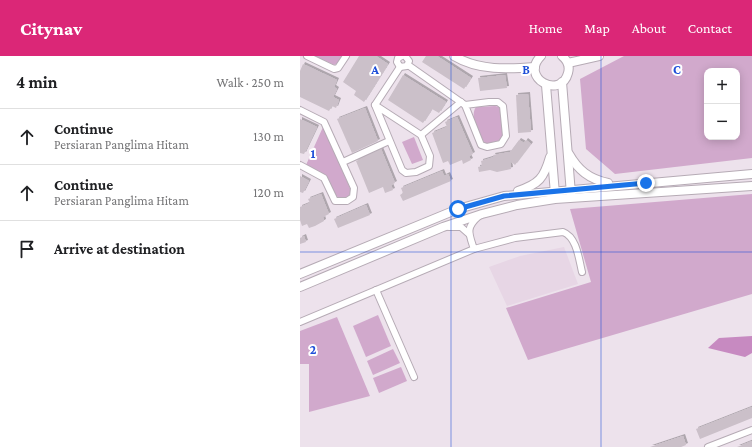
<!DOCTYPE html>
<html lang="en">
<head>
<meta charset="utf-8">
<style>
	:root { --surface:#fff; --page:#f6f6f6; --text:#202124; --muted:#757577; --line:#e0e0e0; --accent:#db2777 }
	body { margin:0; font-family:"Crimson Pro",serif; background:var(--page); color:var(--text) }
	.controls { position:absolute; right:12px; top:12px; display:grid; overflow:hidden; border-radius:8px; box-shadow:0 2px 10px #0003 }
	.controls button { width:36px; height:36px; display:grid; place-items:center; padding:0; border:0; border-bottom:1px solid var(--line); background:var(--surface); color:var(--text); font:20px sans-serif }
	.stop { position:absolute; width:12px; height:12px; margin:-9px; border:3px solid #1a73e8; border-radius:50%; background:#fff }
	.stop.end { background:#1a73e8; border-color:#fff; box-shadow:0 1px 4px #0008 }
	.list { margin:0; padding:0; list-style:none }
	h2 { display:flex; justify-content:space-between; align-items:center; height:52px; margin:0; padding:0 16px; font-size:17px }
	h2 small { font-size:13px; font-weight:400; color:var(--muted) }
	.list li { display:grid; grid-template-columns:26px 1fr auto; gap:12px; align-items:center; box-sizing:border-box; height:56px; padding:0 16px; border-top:1px solid var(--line) }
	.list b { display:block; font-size:15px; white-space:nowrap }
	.list p { margin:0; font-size:13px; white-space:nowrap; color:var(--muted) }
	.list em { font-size:13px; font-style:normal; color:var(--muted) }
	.icon { flex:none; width:22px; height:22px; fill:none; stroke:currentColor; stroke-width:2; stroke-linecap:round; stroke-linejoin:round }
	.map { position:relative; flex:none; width:452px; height:391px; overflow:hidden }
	header { display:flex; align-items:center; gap:24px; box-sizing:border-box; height:56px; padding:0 20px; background:var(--accent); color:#fff }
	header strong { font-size:19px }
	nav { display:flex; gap:22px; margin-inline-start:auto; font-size:14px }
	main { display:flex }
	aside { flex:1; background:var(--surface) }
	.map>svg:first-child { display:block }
	.built { fill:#e7d6e5 }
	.green { fill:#d1a9cc; fill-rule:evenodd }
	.forest { fill:#c78ac1 }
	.building { fill:#cbc0c9; filter:url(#shadow) }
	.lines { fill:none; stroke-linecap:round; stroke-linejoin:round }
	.street-casing { stroke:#b6abb5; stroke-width:8 }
	.secondary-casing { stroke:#b6abb5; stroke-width:10 }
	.street { stroke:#fff; stroke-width:6 }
	.secondary { stroke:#fff; stroke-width:8 }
	.route { stroke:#1a73e8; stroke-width:5 }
	.grid { fill:none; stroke:#1d4ed8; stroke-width:1; stroke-opacity:0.55 }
	.grid-label { font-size:13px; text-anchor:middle; font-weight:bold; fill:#1d4ed8; stroke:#fff; stroke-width:4; stroke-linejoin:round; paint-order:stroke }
</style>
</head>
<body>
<header>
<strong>Citynav</strong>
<nav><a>Home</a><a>Map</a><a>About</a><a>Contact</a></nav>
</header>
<main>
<aside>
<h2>4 min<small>Walk · 250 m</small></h2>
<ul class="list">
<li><svg class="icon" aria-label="ahead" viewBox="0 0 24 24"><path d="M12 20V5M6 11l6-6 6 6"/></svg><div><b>Continue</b><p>Persiaran Panglima Hitam</p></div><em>130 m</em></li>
<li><svg class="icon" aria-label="ahead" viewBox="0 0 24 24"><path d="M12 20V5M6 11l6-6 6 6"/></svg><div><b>Continue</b><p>Persiaran Panglima Hitam</p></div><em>120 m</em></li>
<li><svg class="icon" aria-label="arrive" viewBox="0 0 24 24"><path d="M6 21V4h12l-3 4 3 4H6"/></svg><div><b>Arrive at destination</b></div></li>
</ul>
</aside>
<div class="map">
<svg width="452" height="391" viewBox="0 0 452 391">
	<defs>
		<filter id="shadow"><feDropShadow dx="2" dy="-2" stdDeviation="0" flood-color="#0004"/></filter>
	</defs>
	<rect width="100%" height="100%" fill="#ede2ec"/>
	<polygon class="built" points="264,191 278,228 207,250 189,211 220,200"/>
	<g class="green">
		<polygon points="15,0 42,0 38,7 34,9"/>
		<path d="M324,0h128v102l-137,16 -29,-25 -6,-70zM407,15h30v66h-30z"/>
		<path d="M195,50l5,1 4,28c-5,7 -9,9 -18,9 -7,-7 -17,-28 -10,-37z"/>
		<polygon points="23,71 50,132 51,136 49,140 42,143 36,140 25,119 6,109"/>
		<polygon points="114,81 123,104 112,108 102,86"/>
		<polygon points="452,138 452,238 228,304 206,252 291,226 270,153"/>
		<polygon points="78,259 91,290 66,301 53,270"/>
		<polygon points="37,261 70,340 9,356 9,308 0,308 0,275"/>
		<polygon points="93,293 100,307 73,319 67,305"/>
		<polygon points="101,311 107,325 79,337 73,322"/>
	</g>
	<polygon class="forest" points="452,280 452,297 445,301 408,292 419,282"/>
	<g class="building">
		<polygon points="59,0 76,0 88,8 64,46 54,39 56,35 43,26"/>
		<polygon points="126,0 137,0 171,22 164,33 122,6"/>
		<polygon points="3,8 37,24 34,31 37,33 33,41 39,44 36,52 32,50 29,55 0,41 0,15"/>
		<polygon points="103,19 146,46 139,57 132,53 123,67 88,44"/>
		<polygon points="205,19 207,32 180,35 178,22"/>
		<polygon points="228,38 231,76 218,77 216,39"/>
		<polygon points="65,52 78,85 52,97 37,63"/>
		<polygon points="157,61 173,98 169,100 171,104 163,108 162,104 150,109 148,105 143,107 132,77 147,71 145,66"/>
		<polygon points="0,63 17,71 4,98 0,97"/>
		<polygon points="219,84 224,87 226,84 231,88 215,109 210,105 211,113 197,116 190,114 179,116 178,111 182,110 181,105 194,101 193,99 210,96"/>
		<polygon points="81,93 95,127 91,129 93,134 85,137 83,131 69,137 56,105"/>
		<polygon points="142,115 144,120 148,118 151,125 103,145 100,139 103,137 101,132"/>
		<polygon points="0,120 9,125 3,137 0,136"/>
		<polygon points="21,138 29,158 23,161 24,165 15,170 9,172 7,168 2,170 0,164 0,151 10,147 8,143"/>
		<polygon points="66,149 70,159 38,172 34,163"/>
		<polygon points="4,180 6,186 0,188 0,182"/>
		<polygon points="452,351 452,362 400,383 396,373"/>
		<polygon points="383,380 386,389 381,391 350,391"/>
		<polygon points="452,385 452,391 437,391"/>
	</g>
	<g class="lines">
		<g class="street-casing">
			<g id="street">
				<polyline points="7,0 34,13 38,12 46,0"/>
				<polyline points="102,0 98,2 97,6 100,11 107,10 109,5 105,0"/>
				<polyline points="108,9 165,49"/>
				<polygon points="189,46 198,46 203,50 206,80 201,88 187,91 181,89 165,49"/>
				<polygon points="75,49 121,79 130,100 129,110 116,116 106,117 102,114"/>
				<polyline points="75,49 100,11"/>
				<polyline points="0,54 24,66 54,132 53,141 47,145 35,145 24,122 0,109"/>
				<polyline points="121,79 161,46"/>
				<polyline points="43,106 89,85"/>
				<polyline points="149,171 161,171 169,178"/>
				<path d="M174,193c-5,-15 -9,-21 5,-33"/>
				<polyline points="76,234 114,321"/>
				<path d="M0,266l174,-73 41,-11 48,-6c14,5 16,28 19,40"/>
				<polyline points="408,391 452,374"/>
			</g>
		</g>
		<g class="secondary-casing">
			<g id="secondary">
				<path d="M154,0c25,15 54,13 81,11"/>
				<path d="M241,0c-22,22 20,44 27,17 2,-7 -1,-13 -6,-17"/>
				<polyline points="268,7 299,0"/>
				<polyline points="262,26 271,138"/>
				<polyline points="246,29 255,138"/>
				<path d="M269,98c9,16 20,25 39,29"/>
				<path d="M218,135c21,-7 26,-13 32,-34"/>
				<polyline points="0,218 158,153 204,140 452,118"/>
				<polyline points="0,231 143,171 182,158 217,149 255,143 452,130"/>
			</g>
		</g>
		<use href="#street" class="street"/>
		<use href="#secondary" class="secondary"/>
	</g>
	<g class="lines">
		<polyline class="route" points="158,153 204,140 346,127"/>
	</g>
	<path class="grid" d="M151,0v391M301,0v391M0,196h452"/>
	<g class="grid-label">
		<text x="75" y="18">A</text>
		<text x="226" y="18">B</text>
		<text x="377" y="18">C</text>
		<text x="13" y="102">1</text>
		<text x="13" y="298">2</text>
	</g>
</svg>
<div class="controls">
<button>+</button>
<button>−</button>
</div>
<div class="stop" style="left:158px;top:153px"></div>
<div class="stop end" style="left:346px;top:127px"></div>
</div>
</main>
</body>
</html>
